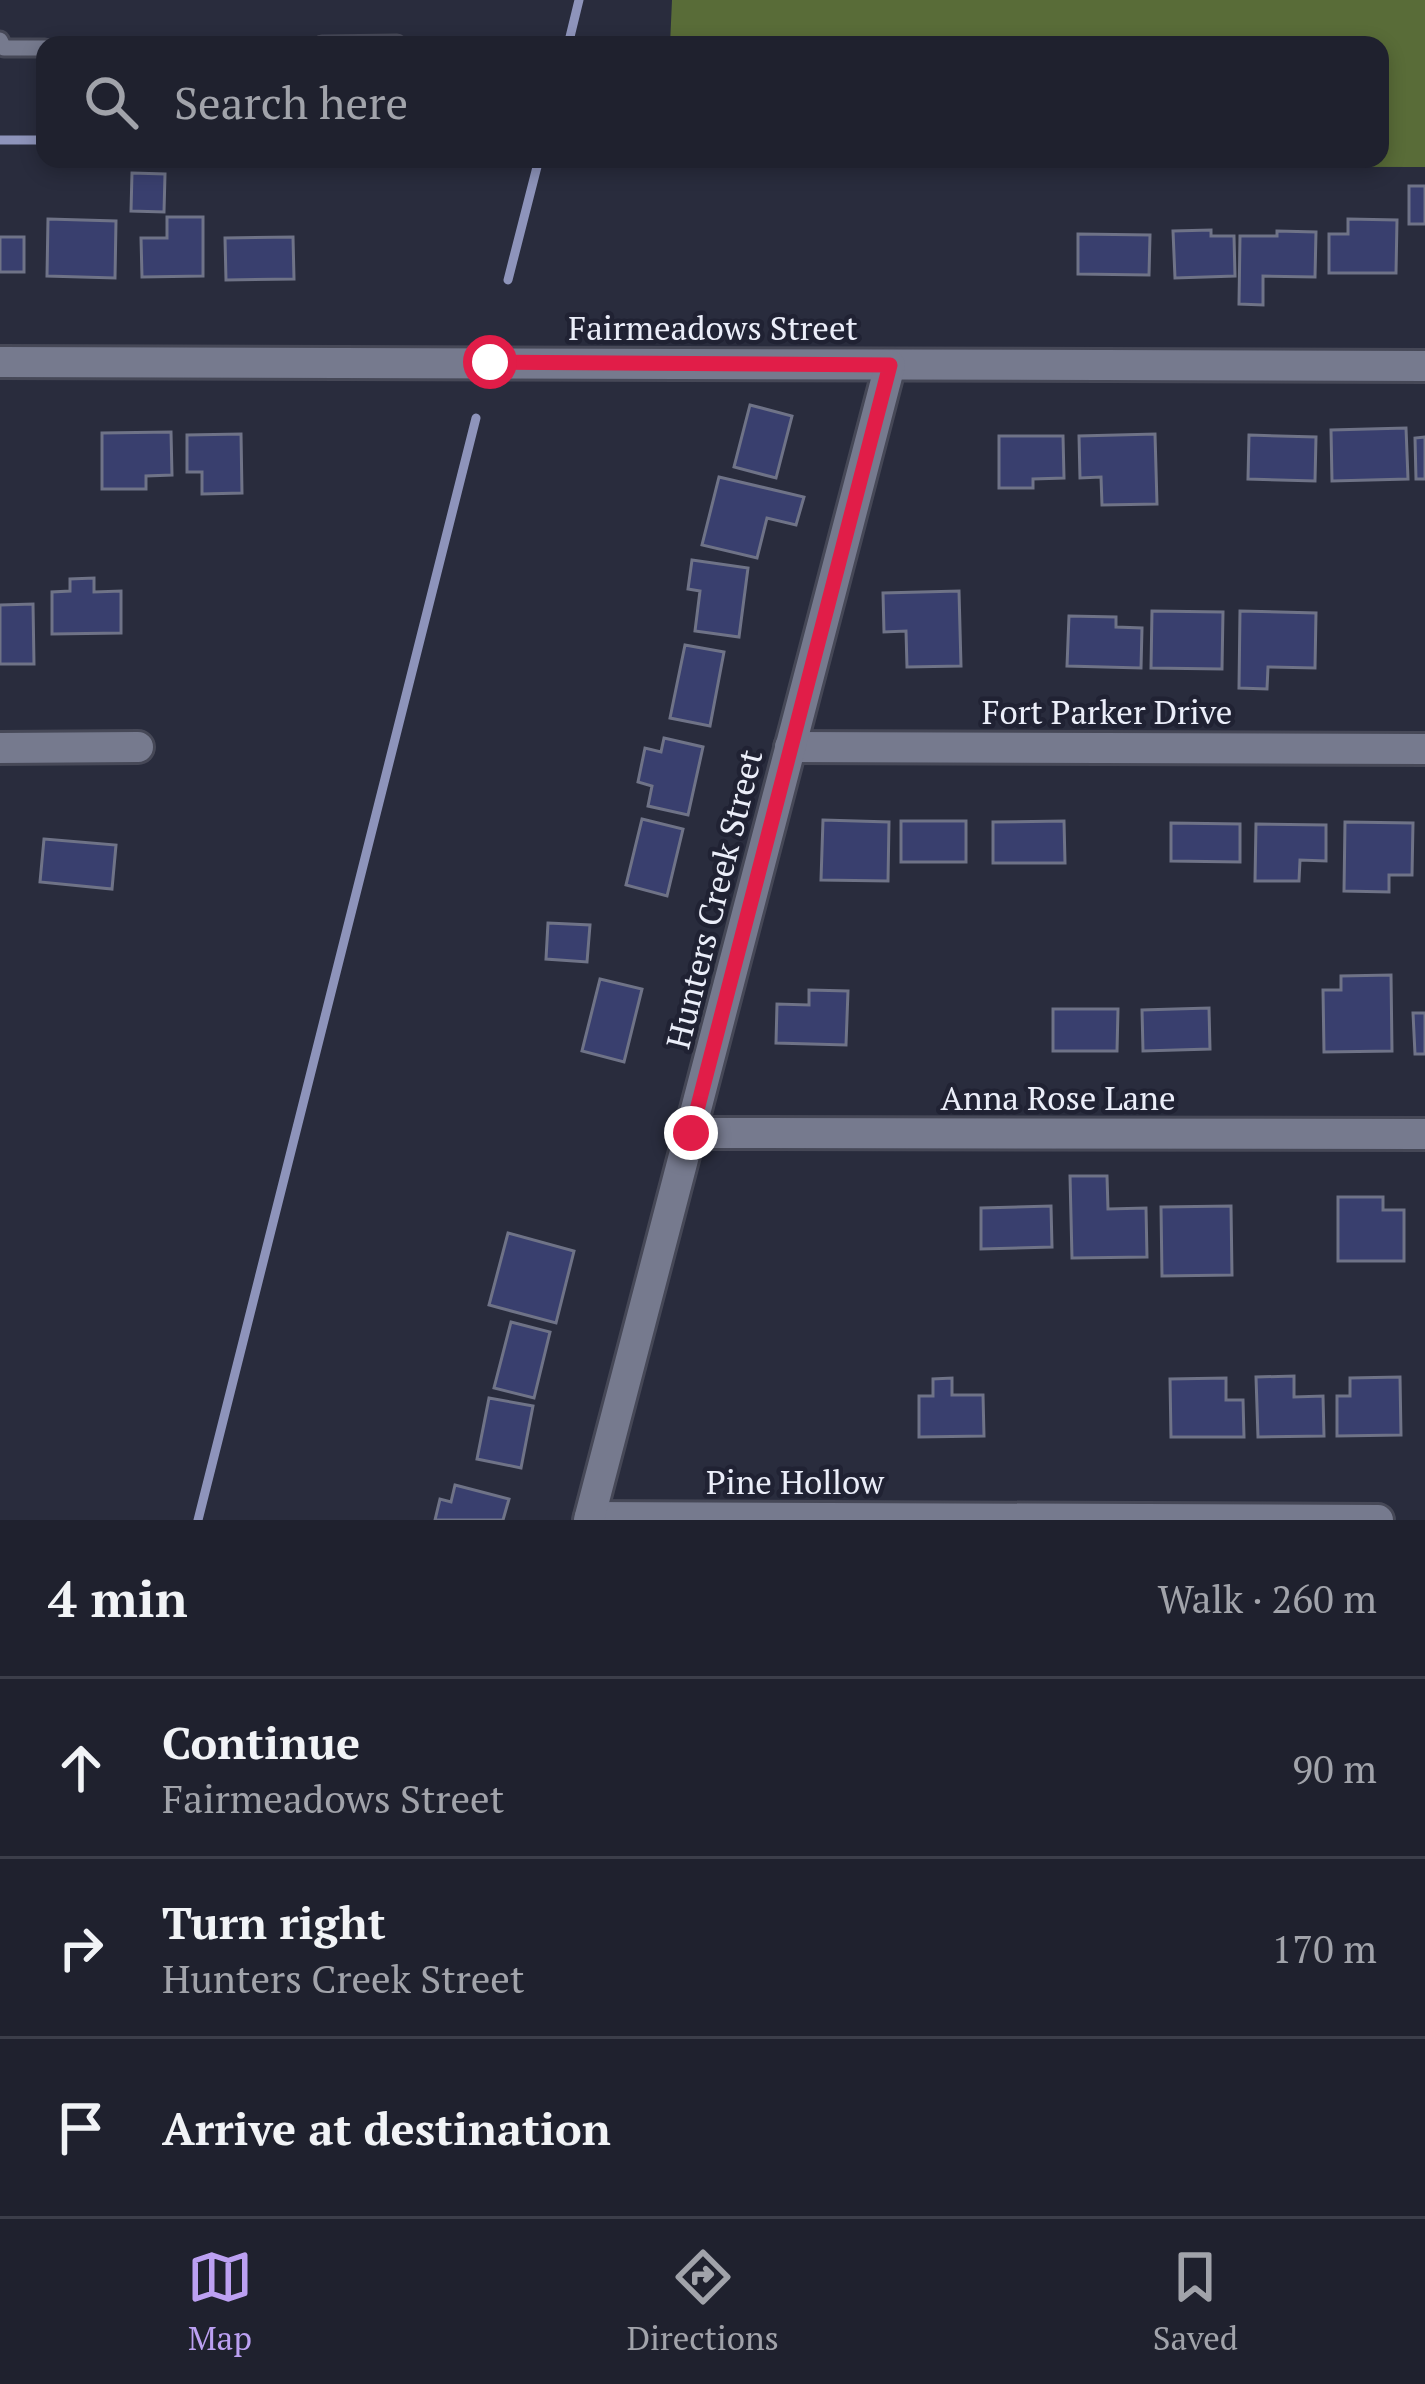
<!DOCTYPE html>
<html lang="en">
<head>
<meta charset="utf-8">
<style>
	:root { --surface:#1f212e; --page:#272936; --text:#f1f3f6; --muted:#a1a3aa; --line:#3c3e4a; --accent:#bca0f2 }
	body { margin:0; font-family:"PT Serif",serif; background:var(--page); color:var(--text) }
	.stop { position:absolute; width:36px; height:36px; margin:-27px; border:9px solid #e11d48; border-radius:50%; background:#fff }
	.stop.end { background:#e11d48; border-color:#fff; box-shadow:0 3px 12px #0008 }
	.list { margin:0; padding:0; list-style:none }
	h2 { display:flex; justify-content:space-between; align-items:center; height:156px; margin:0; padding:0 48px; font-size:51px }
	h2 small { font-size:39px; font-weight:400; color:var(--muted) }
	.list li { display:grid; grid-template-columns:78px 1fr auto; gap:36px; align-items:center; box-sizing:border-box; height:180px; padding:0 48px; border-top:3px solid var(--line) }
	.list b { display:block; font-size:45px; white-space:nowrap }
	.list p { margin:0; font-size:39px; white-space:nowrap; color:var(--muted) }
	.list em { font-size:39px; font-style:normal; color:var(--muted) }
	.icon { flex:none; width:66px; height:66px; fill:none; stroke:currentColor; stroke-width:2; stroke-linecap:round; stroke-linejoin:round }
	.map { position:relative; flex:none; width:1425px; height:1520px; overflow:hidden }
	.search { position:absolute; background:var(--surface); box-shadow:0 6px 18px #0003; left:36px; right:36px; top:36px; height:132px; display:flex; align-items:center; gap:30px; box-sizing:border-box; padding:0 42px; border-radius:24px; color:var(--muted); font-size:45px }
	.sheet { height:696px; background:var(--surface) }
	nav { display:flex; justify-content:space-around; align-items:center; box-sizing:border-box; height:168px; border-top:3px solid var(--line); background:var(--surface); font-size:33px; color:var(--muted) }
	nav a { display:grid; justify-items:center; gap:6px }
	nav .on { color:var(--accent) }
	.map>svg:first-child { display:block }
	.forest { fill:#596c38 }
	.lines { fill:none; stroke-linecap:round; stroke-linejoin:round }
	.stream { stroke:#8e94bb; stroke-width:9 }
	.building { fill:#393f6e; stroke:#6f7387; stroke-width:3 }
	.lane-casing { stroke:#464857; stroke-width:21 }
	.street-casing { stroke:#464857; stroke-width:36 }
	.lane { stroke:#767a8e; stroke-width:15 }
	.street { stroke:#767a8e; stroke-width:30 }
	.route { stroke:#e11d48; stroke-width:15 }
	.labels { text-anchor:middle; stroke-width:9; stroke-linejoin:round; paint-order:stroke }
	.street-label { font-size:33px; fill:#ebeef9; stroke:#202233 }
</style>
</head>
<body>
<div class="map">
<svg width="1425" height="1520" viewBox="0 0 1425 1520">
	<rect width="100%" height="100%" fill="#292c3d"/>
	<polygon class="forest" points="672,0 1425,0 1425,167 665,166 665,159 1380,159 1380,45 670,45"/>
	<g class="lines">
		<g class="stream">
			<polyline points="568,45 579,0"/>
			<polyline points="0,140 45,140"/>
			<polyline points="508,280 539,159"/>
			<polyline points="198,1520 476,418"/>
		</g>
	</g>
	<g class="building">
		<polygon points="132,173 165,174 164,212 131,211"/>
		<rect x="1409" y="186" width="16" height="38"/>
		<polygon points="167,217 203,217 203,276 142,277 141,238 167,238"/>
		<polygon points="48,219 116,221 115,278 47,276"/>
		<polygon points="1348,219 1397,220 1396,273 1329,273 1329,234 1348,234"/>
		<polygon points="1211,230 1211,236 1234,236 1235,276 1175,278 1173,231"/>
		<polygon points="1277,231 1316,232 1315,277 1263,276 1263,305 1239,304 1240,236 1277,236"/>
		<polygon points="1078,234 1150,235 1149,275 1078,274"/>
		<rect x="0" y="237" width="24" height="35"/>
		<polygon points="293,237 294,279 226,280 225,238"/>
		<polygon points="750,405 792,416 776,478 734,467"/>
		<polygon points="1406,428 1408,479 1332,481 1331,430"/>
		<polygon points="171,432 172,475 146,476 146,489 102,489 102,433"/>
		<polygon points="241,434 242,493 202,494 202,472 187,472 187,435"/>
		<polygon points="1155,434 1157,504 1102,505 1101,477 1080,478 1079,436"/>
		<polygon points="1249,435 1316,437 1315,481 1248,479"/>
		<polygon points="999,436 1063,436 1064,478 1033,479 1033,488 999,488"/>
		<polygon points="1425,437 1425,479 1416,479 1415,438"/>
		<polygon points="719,477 804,497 796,525 767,518 757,558 702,545"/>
		<polygon points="692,560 748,568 739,637 695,631 700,591 688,589"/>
		<polygon points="94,578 94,592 121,591 121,633 52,634 52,592 70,591 70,579"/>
		<polygon points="959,591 961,666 907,667 906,631 884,632 883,593"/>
		<polygon points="33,604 34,664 0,664 0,605"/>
		<polygon points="1152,611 1223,612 1222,669 1151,668"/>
		<polygon points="1240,611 1316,613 1315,668 1268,667 1267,689 1239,688"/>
		<polygon points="1069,616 1116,617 1116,627 1142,628 1141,668 1067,666"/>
		<polygon points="685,645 724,652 710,726 670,718"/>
		<polygon points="664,738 703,747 688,815 648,806 652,786 638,782 645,748 661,752"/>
		<polygon points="642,819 683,829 667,896 626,885"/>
		<polygon points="823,820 889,822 888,881 821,880"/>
		<rect x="901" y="821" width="65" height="41"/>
		<polygon points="1064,821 1065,863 993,863 993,822"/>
		<polygon points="1345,822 1413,823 1412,875 1389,875 1389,892 1344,891"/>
		<polygon points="1171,823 1240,824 1240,862 1171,861"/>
		<polygon points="1256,824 1326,825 1326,861 1300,860 1299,881 1255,881"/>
		<polygon points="44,839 116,845 112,889 40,882"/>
		<polygon points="548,923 590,925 587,962 546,959"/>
		<polygon points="1391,975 1392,1051 1324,1052 1323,990 1341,990 1341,976"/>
		<polygon points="600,979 642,989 624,1062 582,1051"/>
		<polygon points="809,990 848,991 846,1045 776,1043 777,1004 809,1005"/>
		<polygon points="1209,1008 1210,1049 1143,1051 1142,1010"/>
		<polygon points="1053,1009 1118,1009 1117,1051 1053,1051"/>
		<polygon points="1413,1013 1425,1013 1425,1054 1415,1054"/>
		<polygon points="1070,1176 1107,1176 1108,1209 1146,1208 1147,1257 1072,1258"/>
		<polygon points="1338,1197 1383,1197 1383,1210 1404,1210 1404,1261 1338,1261"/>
		<polygon points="1051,1206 1052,1247 981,1249 981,1208"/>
		<polygon points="1231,1206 1232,1275 1162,1276 1161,1207"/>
		<polygon points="508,1233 574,1251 556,1323 489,1305"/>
		<polygon points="511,1322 550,1332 534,1398 494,1388"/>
		<polygon points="1294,1376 1294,1397 1323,1396 1324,1436 1258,1437 1256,1377"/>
		<polygon points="1400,1377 1401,1435 1337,1436 1337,1396 1350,1396 1350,1378"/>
		<polygon points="952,1378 952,1395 983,1395 984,1436 919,1437 919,1396 933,1396 933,1379"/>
		<polygon points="1226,1378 1226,1400 1243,1400 1244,1437 1171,1437 1170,1379"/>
		<polygon points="489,1398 533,1406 521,1468 477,1459"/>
		<polygon points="455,1485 509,1499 503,1520 435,1520 440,1499 451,1502"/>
	</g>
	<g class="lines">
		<g class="lane-casing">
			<g id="lane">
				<polyline points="0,40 4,48 45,48"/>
				<polyline points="322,45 397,44"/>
			</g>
		</g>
		<g class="street-casing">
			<g id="street">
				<polyline points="0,362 1425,366"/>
				<polyline points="790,747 1425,749"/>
				<polyline points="0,748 138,747"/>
				<polyline points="691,1133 1425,1134"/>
				<polyline points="590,1517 1378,1520"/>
				<polyline points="589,1520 890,365"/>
			</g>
		</g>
		<use href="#lane" class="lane"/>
		<use href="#street" class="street"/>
	</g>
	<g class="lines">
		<polyline class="route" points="490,362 890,365 691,1133"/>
	</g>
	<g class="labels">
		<g class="street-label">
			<text x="713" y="340">Fairmeadows Street</text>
			<text x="1107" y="724">Fort Parker Drive</text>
			<text transform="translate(714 899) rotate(-76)" y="12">Hunters Creek Street</text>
			<text x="1058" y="1110">Anna Rose Lane</text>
			<text x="795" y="1494">Pine Hollow</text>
		</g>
	</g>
</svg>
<div class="stop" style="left:490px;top:362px"></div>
<div class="stop end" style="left:691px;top:1133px"></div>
<div class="search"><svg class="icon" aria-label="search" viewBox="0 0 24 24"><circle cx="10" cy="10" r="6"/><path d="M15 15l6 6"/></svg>Search here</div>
</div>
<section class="sheet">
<h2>4 min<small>Walk · 260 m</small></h2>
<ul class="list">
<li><svg class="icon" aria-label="ahead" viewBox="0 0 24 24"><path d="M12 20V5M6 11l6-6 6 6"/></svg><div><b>Continue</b><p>Fairmeadows Street</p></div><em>90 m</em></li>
<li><svg class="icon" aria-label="right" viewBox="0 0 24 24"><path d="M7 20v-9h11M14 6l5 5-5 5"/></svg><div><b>Turn right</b><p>Hunters Creek Street</p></div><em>170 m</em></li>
<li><svg class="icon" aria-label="arrive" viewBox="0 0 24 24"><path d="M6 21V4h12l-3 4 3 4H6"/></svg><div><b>Arrive at destination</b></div></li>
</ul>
</section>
<nav>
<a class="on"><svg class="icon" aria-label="map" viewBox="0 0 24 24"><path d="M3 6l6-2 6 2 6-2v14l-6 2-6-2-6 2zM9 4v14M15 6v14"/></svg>Map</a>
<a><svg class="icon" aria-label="directions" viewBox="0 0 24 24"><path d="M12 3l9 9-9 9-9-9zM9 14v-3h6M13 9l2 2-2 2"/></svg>Directions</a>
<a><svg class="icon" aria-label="saved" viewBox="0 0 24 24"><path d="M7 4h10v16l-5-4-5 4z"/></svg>Saved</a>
</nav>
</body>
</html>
